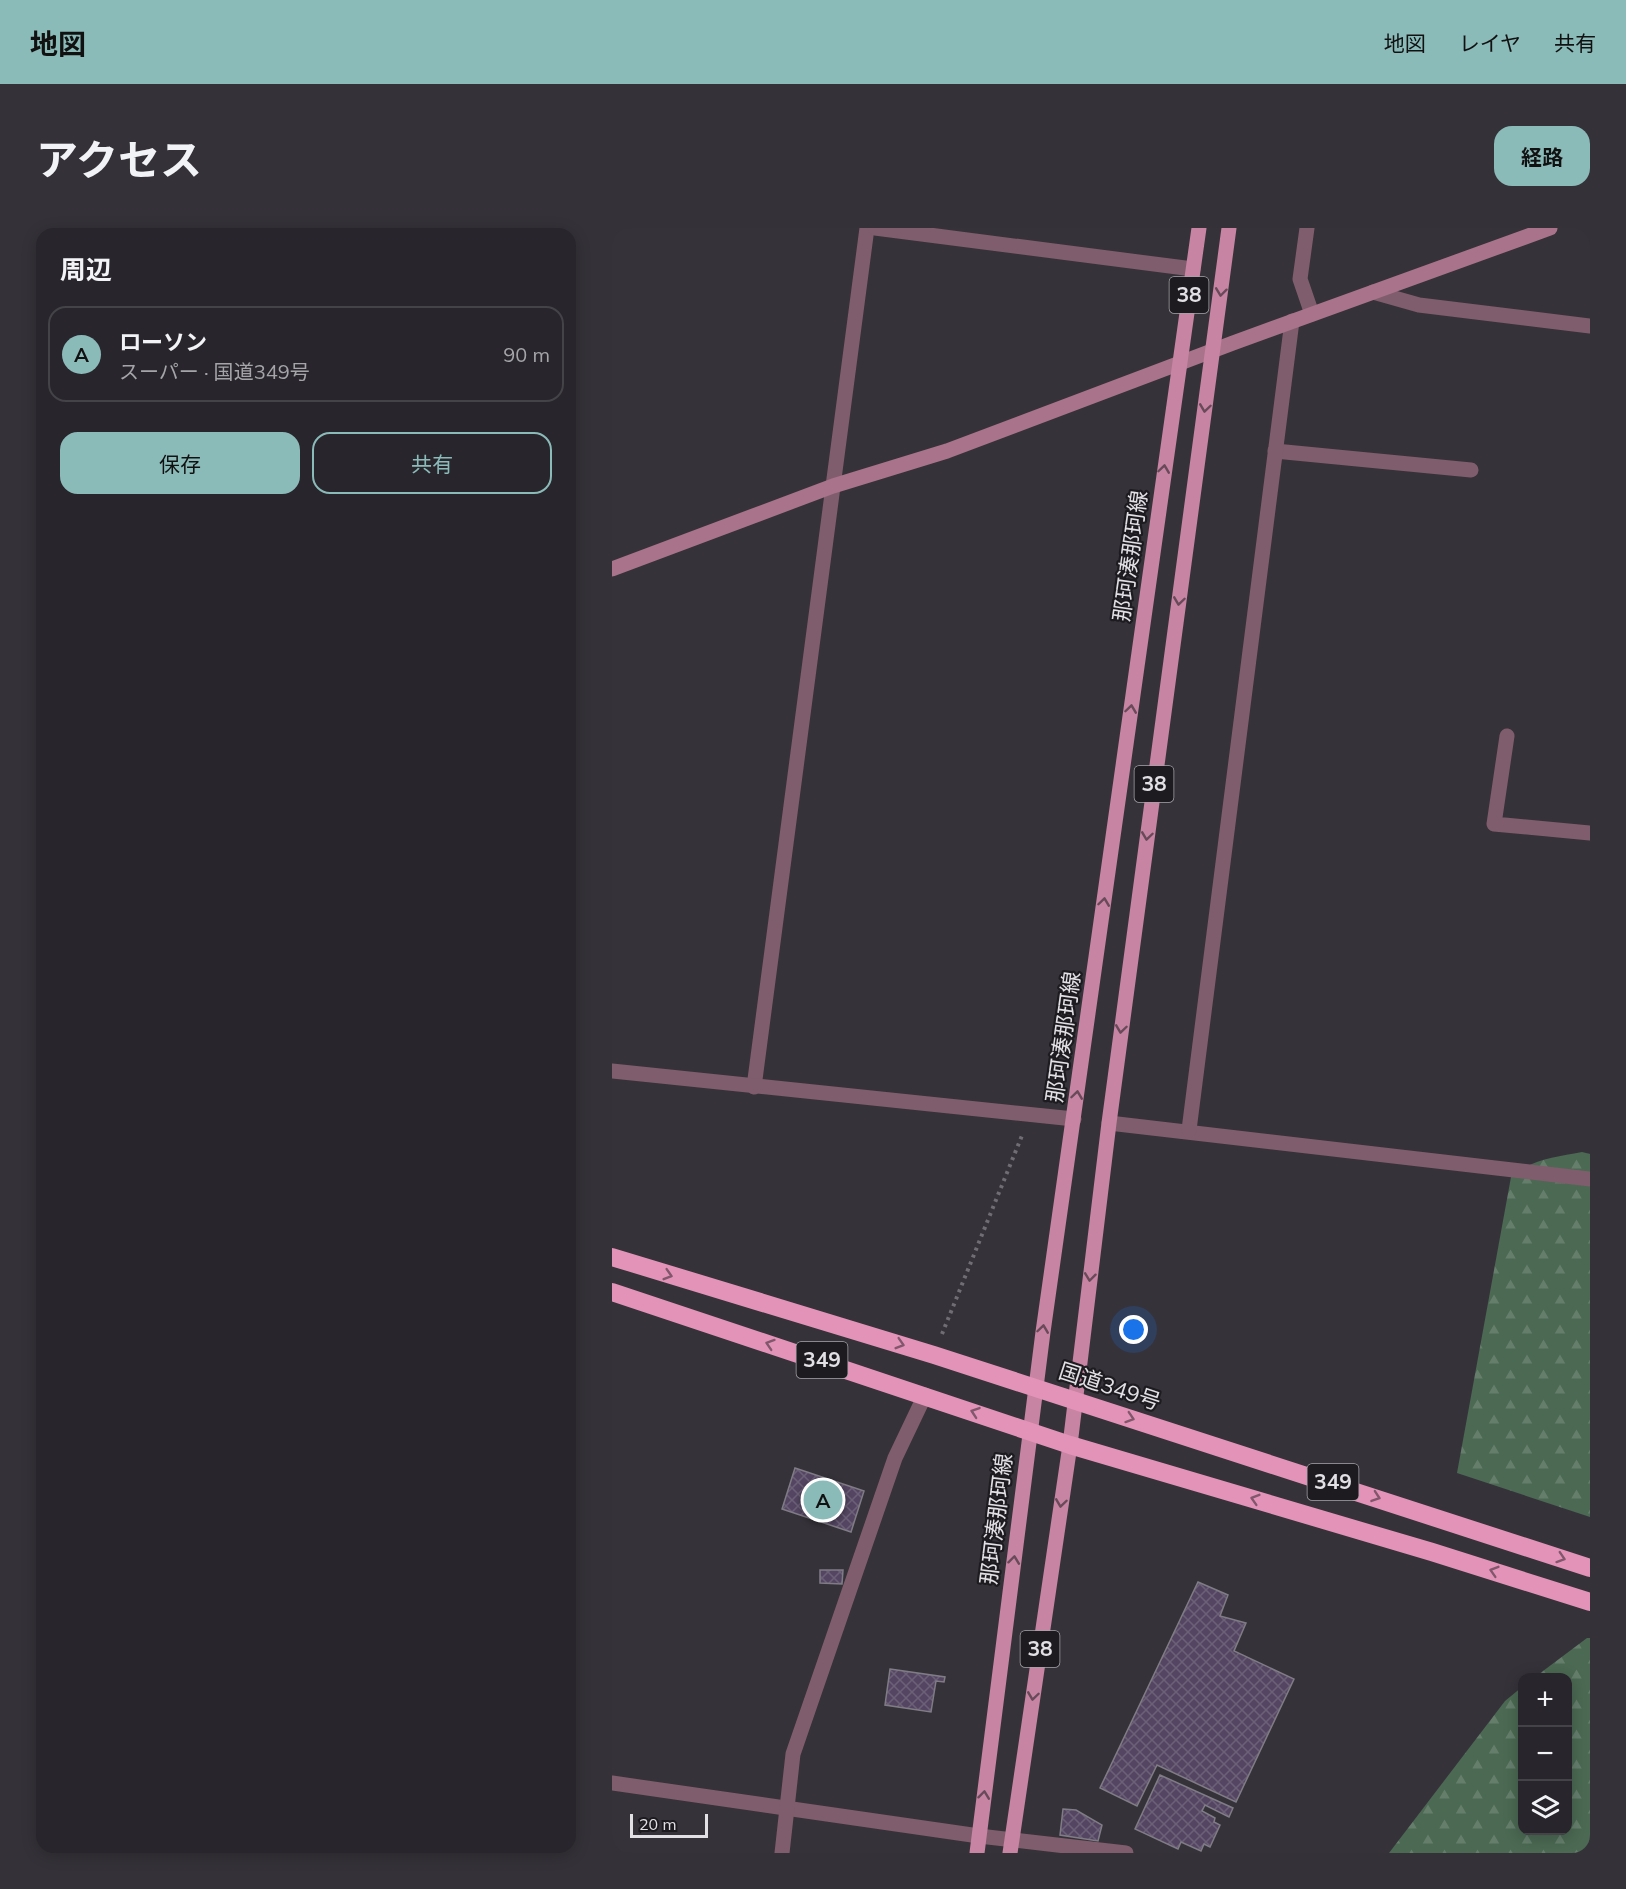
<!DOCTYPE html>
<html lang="ja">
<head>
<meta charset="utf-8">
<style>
	:root { --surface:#28262c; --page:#343238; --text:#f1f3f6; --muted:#a5a5a9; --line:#444348; --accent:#8bbbb9 }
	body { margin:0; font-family:Mulish,"Noto Sans JP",sans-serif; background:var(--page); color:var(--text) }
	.controls { position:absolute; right:18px; bottom:18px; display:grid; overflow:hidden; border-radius:12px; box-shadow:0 3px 15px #0003 }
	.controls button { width:54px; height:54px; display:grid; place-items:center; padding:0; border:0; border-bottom:2px solid var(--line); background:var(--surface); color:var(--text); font:30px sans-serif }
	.scale { position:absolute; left:18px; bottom:15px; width:78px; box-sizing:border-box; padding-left:6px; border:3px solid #e2e0e5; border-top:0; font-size:16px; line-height:21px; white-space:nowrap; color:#e2e0e5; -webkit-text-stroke:4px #1d1b1f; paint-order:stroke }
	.you { position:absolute; left:522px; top:1102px; width:21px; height:21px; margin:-15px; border:4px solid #fff; border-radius:50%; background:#1a73e8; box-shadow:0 0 0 9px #1a73e833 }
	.badge { display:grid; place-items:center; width:39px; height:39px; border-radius:50%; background:var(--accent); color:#111; font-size:20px; font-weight:700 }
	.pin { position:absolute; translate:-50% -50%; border:3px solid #fff; box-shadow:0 2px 6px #0006 }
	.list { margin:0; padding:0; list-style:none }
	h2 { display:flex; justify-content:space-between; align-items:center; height:78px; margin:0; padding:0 24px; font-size:26px }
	h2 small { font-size:20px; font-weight:400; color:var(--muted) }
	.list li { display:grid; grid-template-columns:39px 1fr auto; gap:18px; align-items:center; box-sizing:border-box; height:96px; margin:0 12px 12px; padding:0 12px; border:2px solid var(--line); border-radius:18px }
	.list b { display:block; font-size:22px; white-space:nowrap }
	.list p { margin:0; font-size:20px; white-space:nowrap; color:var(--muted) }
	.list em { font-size:20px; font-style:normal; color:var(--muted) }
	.actions { display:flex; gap:12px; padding:18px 24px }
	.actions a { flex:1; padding:14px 0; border:2px solid var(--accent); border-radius:18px; text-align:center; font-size:21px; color:var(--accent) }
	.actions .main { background:var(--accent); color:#111 }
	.icon { flex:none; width:33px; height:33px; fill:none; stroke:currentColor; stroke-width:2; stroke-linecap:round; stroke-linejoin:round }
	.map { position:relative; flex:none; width:978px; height:1625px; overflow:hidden; border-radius:18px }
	header { display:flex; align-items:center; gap:36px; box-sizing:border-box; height:84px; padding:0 30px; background:var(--accent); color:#111 }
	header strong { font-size:28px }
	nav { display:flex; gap:33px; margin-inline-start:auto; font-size:21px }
	.intro { display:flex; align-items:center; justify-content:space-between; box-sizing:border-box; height:144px; padding:0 36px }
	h1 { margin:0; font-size:42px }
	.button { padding:15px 27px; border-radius:18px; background:var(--accent); color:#111; font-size:21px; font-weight:700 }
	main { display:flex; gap:36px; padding:0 36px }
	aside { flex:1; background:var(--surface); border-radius:18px; box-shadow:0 3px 15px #0003 }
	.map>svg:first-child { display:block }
	.forest { fill:url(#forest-firs) }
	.building { fill:url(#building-cross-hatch); stroke:#807c85; stroke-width:1.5 }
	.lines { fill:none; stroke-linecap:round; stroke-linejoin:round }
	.path { stroke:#706d74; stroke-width:4; stroke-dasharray:3 4.5; stroke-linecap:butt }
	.lane { stroke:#7f5d6c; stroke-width:15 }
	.street { stroke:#7f5d6c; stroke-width:15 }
	.secondary { stroke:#a8738b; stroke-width:15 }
	.primary { stroke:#c784a3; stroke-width:15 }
	.highway { stroke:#e493b8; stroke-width:18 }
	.oneway { stroke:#694a5a }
	.oneway2 { stroke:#80576c }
	.labels { text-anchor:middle; stroke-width:4.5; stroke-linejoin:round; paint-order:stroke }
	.shield { fill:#1d1b1f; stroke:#a7a5aa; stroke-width:1.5 }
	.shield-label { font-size:21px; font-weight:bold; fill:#e2e0e5 }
	.street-label { font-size:22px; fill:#e2e0e5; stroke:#1d1b1f }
</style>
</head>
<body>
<header>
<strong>地図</strong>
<nav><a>地図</a><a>レイヤ</a><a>共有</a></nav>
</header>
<div class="intro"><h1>アクセス</h1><a class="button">経路</a></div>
<main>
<aside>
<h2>周辺<small></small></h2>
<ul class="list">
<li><span class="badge">A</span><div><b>ローソン</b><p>スーパー · 国道349号</p></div><em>90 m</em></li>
</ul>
<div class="actions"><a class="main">保存</a><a>共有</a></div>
</aside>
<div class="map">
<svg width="978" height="1625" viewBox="0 0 978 1625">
	<defs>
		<pattern id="forest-firs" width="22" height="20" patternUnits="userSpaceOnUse" patternTransform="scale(1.5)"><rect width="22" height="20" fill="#4b6953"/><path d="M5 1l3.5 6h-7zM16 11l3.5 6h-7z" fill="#657e6c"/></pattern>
		<pattern id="building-cross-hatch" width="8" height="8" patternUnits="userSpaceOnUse" patternTransform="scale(1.5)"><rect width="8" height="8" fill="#544662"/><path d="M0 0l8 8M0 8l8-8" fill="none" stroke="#6c6078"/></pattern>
	</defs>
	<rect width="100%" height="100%" fill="#36323a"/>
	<g class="forest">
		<path d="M970,924l8,2v363l-133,-44 54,-296c21,-18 45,-20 71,-25z"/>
		<polygon points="975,1410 978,1410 978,1625 777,1625 893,1473 910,1459 910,1602 956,1602 956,1450 923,1449"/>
	</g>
	<g class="building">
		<polygon points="183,1240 252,1263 239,1304 170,1281"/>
		<polygon points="208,1342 231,1342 230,1356 208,1355"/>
		<polygon points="586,1354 616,1367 608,1388 634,1395 622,1423 682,1451 624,1574 545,1537 525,1578 488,1560"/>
		<polygon points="278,1441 333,1449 332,1454 324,1453 319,1484 273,1477"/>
		<polygon points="548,1547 621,1580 617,1589 593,1577 590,1583 603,1590 602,1594 608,1597 598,1619 592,1616 589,1623 569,1614 566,1621 523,1601"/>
		<polygon points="451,1581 464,1582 490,1597 486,1613 448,1607"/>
	</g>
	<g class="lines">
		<polyline class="path" points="330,1106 411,905"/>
		<g class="lane">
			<polyline points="663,223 859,242"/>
			<polyline points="895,508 882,596 978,605"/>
			<polyline points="142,859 255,0"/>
		</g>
		<g class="street">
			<polyline points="263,0 581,41"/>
			<polyline points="695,0 688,51 700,86"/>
			<polyline points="761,64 807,77 978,98"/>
			<polyline points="0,843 462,891"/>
			<polyline points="497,895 978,951"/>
			<polyline points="577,902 680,93"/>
			<polyline points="0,1555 367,1608 514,1625"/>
			<polyline points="170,1625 181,1526 283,1230 313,1167"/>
		</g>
		<polyline class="secondary" points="0,341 221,258 335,223 621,115 938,0"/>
		<g class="primary">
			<polyline points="365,1625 431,1104 587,0"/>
			<polyline points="398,1625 458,1217 497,895 617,0"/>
		</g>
		<g class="highway">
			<polyline points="0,1029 322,1127 978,1340"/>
			<polyline points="0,1064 458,1217 820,1324 978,1374"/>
		</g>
	</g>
	<defs><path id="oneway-chevron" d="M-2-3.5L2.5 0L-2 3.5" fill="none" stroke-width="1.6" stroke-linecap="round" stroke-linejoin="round" transform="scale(1.5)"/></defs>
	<g class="oneway">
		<use href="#oneway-chevron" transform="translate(609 64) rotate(97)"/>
		<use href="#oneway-chevron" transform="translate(593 180) rotate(98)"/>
		<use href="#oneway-chevron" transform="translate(552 241) rotate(-82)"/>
		<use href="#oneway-chevron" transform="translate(567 373) rotate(98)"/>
		<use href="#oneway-chevron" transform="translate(519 481) rotate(-82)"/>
		<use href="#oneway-chevron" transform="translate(535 608) rotate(98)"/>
		<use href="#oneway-chevron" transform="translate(492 674) rotate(-82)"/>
		<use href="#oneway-chevron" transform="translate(509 801) rotate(98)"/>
		<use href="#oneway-chevron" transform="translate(465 867) rotate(-82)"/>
		<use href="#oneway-chevron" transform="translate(478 1049) rotate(97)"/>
		<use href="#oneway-chevron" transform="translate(431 1101) rotate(-82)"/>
		<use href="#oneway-chevron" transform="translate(449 1275) rotate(98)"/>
		<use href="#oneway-chevron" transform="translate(402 1332) rotate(-83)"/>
		<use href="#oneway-chevron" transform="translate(421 1468) rotate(98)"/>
		<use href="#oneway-chevron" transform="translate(372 1567) rotate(-83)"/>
	</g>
	<g class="oneway2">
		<use href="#oneway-chevron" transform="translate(56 1047) rotate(17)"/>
		<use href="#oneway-chevron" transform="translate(158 1116) rotate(-162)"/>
		<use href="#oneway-chevron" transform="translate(288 1116) rotate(17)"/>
		<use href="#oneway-chevron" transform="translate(363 1184) rotate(-161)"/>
		<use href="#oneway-chevron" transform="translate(518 1190) rotate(18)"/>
		<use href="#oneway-chevron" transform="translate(764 1269) rotate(19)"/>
		<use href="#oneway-chevron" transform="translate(643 1271) rotate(-163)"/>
		<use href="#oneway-chevron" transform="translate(949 1330) rotate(18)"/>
		<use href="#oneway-chevron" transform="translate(882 1343) rotate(-163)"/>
	</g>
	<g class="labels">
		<g class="shield">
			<rect x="557.5" y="49" width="39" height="36" rx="4.5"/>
			<rect x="522.5" y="538" width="39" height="36" rx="4.5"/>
			<rect x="184.5" y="1114" width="51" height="36" rx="4.5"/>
			<rect x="695.5" y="1236" width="51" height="36" rx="4.5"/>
			<rect x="408.5" y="1403" width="39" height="36" rx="4.5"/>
		</g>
		<g class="shield-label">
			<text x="577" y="74">38</text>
			<text x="542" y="563">38</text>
			<text x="210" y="1139">349</text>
			<text x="721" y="1261">349</text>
			<text x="428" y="1428">38</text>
		</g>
		<g class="street-label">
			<text transform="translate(518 328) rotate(-82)" y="8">那珂湊那珂線</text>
			<text transform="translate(451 809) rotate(-82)" y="8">那珂湊那珂線</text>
			<text transform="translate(498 1158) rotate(18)" y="8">国道349号</text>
			<text transform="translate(384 1291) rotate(-83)" y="8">那珂湊那珂線</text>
		</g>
	</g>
</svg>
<div class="controls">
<button>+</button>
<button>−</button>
<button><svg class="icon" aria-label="layers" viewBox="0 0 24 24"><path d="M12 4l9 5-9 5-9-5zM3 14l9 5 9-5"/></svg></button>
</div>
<div class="scale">20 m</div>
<div class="you"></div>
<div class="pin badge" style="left:211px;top:1272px">A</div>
</div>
</main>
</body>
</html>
